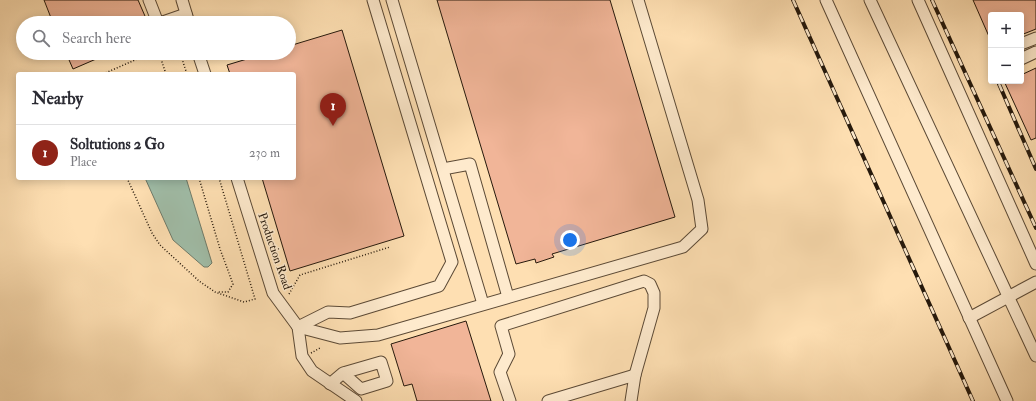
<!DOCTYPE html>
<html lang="en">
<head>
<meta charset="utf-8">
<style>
	:root { --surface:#fff; --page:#f2f2f3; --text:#2b2b33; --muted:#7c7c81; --line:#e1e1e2; --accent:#8f2418 }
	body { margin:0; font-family:"IM FELL Double Pica",serif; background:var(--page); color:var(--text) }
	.controls { position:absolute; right:12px; top:12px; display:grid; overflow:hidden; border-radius:4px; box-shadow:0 2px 10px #0003 }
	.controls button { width:36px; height:36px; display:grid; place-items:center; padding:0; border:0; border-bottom:1px solid var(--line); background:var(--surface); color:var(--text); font:20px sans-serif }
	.you { position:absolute; left:570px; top:240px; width:14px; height:14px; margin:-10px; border:3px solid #fff; border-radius:50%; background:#1a73e8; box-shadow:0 0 0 6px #1a73e833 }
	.badge { display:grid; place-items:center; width:26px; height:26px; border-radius:50%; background:var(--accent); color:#fff; font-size:13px; font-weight:700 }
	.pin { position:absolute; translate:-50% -33px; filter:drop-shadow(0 1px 2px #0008) }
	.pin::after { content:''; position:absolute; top:21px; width:14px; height:12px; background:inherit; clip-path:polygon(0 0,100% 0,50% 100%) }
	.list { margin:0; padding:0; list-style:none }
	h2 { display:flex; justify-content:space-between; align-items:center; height:52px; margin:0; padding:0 16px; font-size:17px }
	h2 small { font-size:13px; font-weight:400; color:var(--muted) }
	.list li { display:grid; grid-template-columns:26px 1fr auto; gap:12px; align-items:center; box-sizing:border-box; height:56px; padding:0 16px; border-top:1px solid var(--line) }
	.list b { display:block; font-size:15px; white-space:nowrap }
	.list p { margin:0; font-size:13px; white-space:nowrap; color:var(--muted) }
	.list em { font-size:13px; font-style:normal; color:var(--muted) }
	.icon { flex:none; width:22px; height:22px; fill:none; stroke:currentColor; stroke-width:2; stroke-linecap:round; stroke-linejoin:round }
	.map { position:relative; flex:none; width:1036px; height:401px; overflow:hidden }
	.search { position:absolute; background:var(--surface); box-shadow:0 2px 10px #0003; left:16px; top:16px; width:280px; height:44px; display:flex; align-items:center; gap:10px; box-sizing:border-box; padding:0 14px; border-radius:22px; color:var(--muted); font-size:15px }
	.panel { position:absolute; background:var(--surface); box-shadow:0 2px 10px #0003; left:16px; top:72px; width:280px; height:108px; border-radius:4px }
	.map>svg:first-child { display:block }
	.water { fill:#a0bda8; stroke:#6f7b6a }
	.building { fill:#f1b598; stroke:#26190c }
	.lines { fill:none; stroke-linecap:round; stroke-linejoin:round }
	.minor-casing { stroke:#5c4a36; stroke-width:13 }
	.path { stroke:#26190c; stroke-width:1.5; stroke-dasharray:1 2; stroke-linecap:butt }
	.minor { stroke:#feeacd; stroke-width:11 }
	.rail-casing { stroke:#26190c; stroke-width:4 }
	.rail { stroke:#feeacd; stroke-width:2.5; stroke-dasharray:8; stroke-linecap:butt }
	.labels { text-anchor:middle; stroke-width:3; stroke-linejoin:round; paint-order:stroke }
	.street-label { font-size:12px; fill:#26190c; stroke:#feeacd }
</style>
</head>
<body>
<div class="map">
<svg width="1036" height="401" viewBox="0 0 1036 401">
	<rect width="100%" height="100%" fill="#fedfb2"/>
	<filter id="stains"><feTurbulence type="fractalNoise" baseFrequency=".005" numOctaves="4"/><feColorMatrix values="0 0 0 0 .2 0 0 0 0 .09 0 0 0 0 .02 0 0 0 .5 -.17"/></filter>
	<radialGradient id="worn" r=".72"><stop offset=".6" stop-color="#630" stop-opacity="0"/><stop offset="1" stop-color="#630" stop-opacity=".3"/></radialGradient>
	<polygon class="water" points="145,178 186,178 212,263 208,267 204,267 173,240"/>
	<g class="building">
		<polygon points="44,0 138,0 148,23 53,23"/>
		<polygon points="437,0 610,0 675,217 552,254 554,257 536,263 535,259 516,264"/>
		<polygon points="973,0 1036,0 1036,29 1021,35 1021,15 991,15 991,41"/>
		<polygon points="342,30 404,236 290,271 262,178 294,178 294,74 230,74 227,65 267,53 289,53 289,46"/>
		<polygon points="66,53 110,53 73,69"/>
		<polygon points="1036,68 1036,138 1031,140 1004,81 1021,81 1021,75"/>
		<polygon points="466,321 491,401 417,401 412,384 404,386 391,344"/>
	</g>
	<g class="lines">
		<g class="minor-casing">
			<g id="minor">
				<polyline points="149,0 158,23"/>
				<polyline points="182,0 189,23"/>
				<polyline points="392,0 483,304"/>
				<polyline points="826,0 1007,401"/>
				<polyline points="870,0 1036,356"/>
				<polyline points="918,0 1036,264"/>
				<polyline points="160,23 186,14"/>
				<polyline points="1021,44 1036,38"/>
				<polyline points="198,53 205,74"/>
				<polyline points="1021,59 1036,52"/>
				<polyline points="443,169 470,164 508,297"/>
				<polyline points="237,178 273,293 298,327 302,356 312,371 356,401"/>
				<polyline points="969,318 1036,282"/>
				<polyline points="298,327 340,338 378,335 683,247 702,229 698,200 638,0"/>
				<polyline points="298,327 328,312 350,313 439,286 452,262 373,0"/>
				<polyline points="330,384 343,373 361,389 387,381 381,362 343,373"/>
				<polyline points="510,401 500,372 509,354 501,326 644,281 650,284 654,293 654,308 635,375"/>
				<polyline points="548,401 635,375 631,401"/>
			</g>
		</g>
		<g class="path">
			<polyline points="159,53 166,74"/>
			<polyline points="169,53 173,55 181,56 187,74"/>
			<polyline points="103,74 151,53"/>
			<polyline points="127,178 152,233 160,245 199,281 215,292 244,302 255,299 219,178"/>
			<polyline points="199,178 220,249 233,284 228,292 217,292"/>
			<polyline points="289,294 300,275 390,247"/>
			<polyline points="311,353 320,348"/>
		</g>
		<use href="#minor" class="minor"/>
		<g class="rail-casing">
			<g id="rail">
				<polyline points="793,0 973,401"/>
				<polyline points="932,0 1036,228"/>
				<polyline points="999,84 1036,169"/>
			</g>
		</g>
		<use href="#rail" class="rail"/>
	</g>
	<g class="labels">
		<g class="street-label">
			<text transform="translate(275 251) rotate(71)" y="4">Production Road</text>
		</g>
	</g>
	<rect width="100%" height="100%" filter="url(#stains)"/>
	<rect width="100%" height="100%" fill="url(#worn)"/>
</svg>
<div class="controls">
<button>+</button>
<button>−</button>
</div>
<div class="you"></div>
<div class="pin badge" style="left:333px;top:126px">1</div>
<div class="search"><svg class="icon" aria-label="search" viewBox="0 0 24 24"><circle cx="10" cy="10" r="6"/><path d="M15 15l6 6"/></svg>Search here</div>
<section class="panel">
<h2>Nearby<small></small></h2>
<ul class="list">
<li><span class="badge">1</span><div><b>Soltutions 2 Go</b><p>Place</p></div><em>230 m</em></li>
</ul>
</section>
</div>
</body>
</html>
